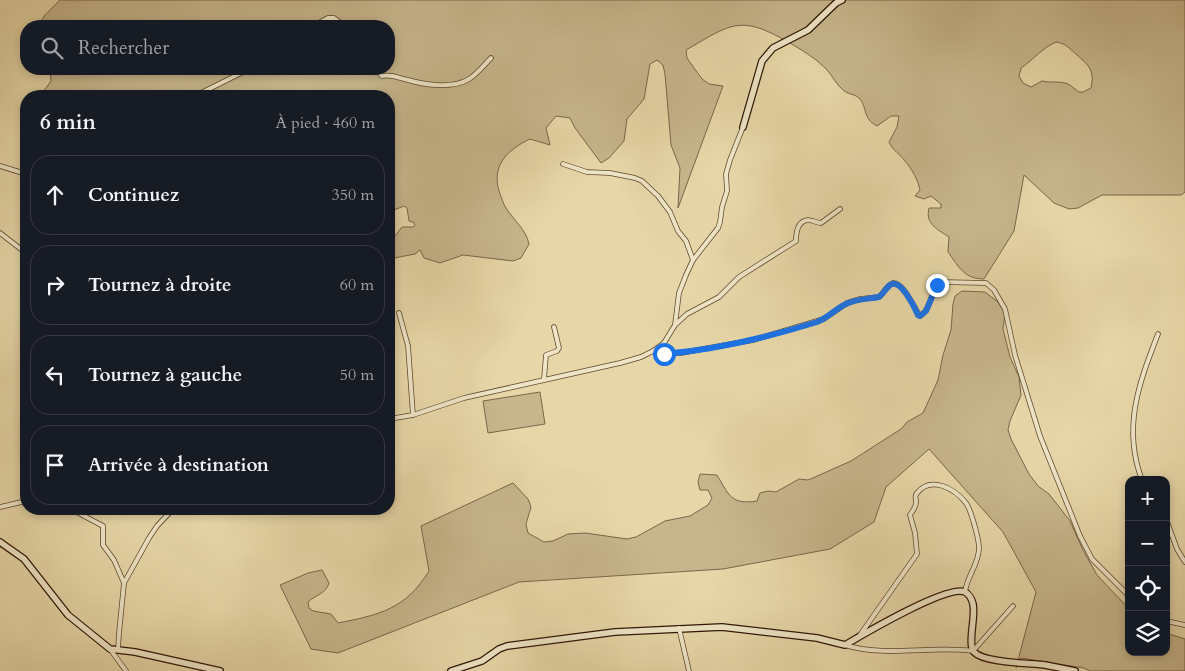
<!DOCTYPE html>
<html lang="fr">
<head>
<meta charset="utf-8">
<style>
	:root { --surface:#171b24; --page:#20242c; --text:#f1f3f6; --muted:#9ea1a6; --line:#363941 }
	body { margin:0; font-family:Cardo,serif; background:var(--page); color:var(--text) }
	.controls { position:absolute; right:15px; bottom:15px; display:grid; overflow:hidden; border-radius:10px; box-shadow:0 2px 8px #0003 }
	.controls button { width:45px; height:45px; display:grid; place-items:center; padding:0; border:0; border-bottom:1px solid var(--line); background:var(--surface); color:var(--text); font:25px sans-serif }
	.stop { position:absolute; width:15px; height:15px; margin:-11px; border:4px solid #1a73e8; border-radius:50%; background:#fff }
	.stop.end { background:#1a73e8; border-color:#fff; box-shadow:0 1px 5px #0008 }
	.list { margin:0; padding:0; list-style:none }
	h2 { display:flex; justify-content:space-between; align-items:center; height:65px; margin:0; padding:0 20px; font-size:21px }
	h2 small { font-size:16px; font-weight:400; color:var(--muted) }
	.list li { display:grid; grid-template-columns:32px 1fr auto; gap:15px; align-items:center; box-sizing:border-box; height:80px; margin:0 10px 10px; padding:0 10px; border:1px solid var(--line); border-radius:20px }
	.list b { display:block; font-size:19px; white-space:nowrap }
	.list em { font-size:16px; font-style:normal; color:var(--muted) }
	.icon { flex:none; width:28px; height:28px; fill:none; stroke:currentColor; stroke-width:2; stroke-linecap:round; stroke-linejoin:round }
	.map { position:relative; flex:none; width:1185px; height:671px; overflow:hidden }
	.search { position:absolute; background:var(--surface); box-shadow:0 2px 8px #0003; left:20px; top:20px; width:375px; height:55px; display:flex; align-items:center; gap:12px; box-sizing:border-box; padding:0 18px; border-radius:20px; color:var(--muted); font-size:19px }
	.panel { position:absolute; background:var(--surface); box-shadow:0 2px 8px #0003; left:20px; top:90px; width:375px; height:425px; border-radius:20px }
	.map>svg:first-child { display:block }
	.green { fill:#c7b68c; stroke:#7a6648; fill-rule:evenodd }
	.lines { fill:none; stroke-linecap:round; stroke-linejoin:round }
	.street-casing { stroke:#5c462e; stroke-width:5.5 }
	.secondary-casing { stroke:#2d1605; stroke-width:8 }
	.street { stroke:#efe5c6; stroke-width:4 }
	.secondary { stroke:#efe5c6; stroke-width:5.5 }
	.route { stroke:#1a73e8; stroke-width:6 }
</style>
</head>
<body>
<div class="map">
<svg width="1185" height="671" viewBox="0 0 1185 671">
	<rect width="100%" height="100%" fill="#e7d7a8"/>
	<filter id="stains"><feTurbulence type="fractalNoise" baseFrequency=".004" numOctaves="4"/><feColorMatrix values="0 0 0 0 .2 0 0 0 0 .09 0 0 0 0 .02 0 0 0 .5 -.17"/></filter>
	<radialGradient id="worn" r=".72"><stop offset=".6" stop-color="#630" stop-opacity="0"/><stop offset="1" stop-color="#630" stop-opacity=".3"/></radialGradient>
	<g class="green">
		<path d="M60,0h1125v192l-4,3h-79l-24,13 -9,1 -15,-6 -30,-28 -10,56 -30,48c-20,0 -25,-12 -36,-27l1,-15c-12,-8 -24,-13 -20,-29h12v-4l-10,-8 -7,3 -9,-3 5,-6c-2,-10 -8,-21 -15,-29 -5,-7 -12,-10 -16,-19l8,-15 2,-11h-8l-14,10c-15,-8 -9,-18 -18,-28 -4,-4 -13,-4 -17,-9 -6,-5 -9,-12 -14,-18 -11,-12 -26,-21 -40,-29 -48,-28 -57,-18 -102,8l1,8 15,21 7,5 14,2 -45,122 2,-40 -9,-23 -6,-71 -2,-9 -6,-5 -7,4 -6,35 -17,20 -3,22 -15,17 -8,5 -26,-35 -5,-10 -14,-2 -10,12 4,17 -20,-6c-23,11 -40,27 -30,55 2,4 3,10 6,14 8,13 20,21 23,36l-8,14 -8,3 -50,-6 -23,8 -16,-5 -4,-8 -5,4 -26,5v-23h6l7,-9h11l2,-2 -2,-3 -4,-1 -2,-13 -3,-2 -15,6v-116h-349l11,-15 -1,-12h339v-43h-351l7,-11zM1056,42c9,1 13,6 20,12 12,11 19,15 15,34l-8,4h-4c-3,-2 -7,-6 -11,-8 -6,-3 -18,-1 -26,-3l-11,6 -8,-4 -4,-7 2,-8c12,-8 21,-20 35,-26z"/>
		<path d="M962,291l23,1 13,10 7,11 -2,16 7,28 9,20 2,18 -11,26 -2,9 3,9 18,35 9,12 11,8 21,27 13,29 14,25 32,34v43h37v-19l19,6v32h-95l-6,-3 -63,-10 -5,10 20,-76 -33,-60 -74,-83 -43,38 -12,35 -44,27 -107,20 -204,13 -181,71 -27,-4 -31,-64 28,-12 14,-3 7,13c-3,11 -14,12 -21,19l1,6 4,3 18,3 7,9c41,-8 68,-14 91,-52l-8,-45 92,-43 15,16 3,8 -5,17 2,9 16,9 9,-1 15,-7 17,-1 42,6 9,-2 29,-16 25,-5 18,-11 4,-7 -4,-8h-8l-2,-8 2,-8 17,1c12,20 14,30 40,26l3,-8 8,-2 8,1 23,-13 9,1 7,-3 36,-16 50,-32 6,-7 16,-9 15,-33 5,-25 8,-25 2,-26 2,-8z"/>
		<polygon points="540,392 545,424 488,433 483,401"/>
	</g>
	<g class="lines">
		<g class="street-casing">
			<g id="street">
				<polyline points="313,26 328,18 334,18 345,26"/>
				<path d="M375,69l7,7c10,-2 16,2 26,4 17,5 45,9 61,-1 8,-5 15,-14 22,-21"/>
				<polyline points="195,96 249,69"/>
				<polyline points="563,164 587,172 610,173 635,178 642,181 658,196 670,212 678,231 686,241 693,260"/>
				<polyline points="0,166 26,174"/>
				<polyline points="0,233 26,253"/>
				<polyline points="399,313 408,346 413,415"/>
				<path d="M675,325l12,-11 32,-17 20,-20 57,-36c0,-8 1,-20 12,-21 4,0 9,3 13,3l19,-14"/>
				<path d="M653,351l11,3 17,-1 72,-13 71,-21 23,-16 13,-4 19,-2c4,-3 9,-13 14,-14 11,-1 22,27 27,33 12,-7 10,-26 21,-34l45,1 8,7 11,19 10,46 25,81 40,100 12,23 37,37"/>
				<polyline points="544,379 546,355 557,351 559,348 554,327"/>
				<polyline points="389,419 413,415 464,398 620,363 641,357 653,351 664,343 675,325 679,293 686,275 693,260 718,228 720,222 722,207 727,191 726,174 730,160 743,127"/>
				<path d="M1142,480c-20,-52 -3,-97 16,-146"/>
				<polyline points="0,507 26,501"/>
				<polyline points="71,509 103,526 103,545 114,560 124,583"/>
				<polyline points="1166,519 1177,549 1185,562"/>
				<polyline points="1166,621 1185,625"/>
				<polyline points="679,628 689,671"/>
				<path d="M860,635l57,-81 -2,-21 -5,-18c3,-5 7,-9 6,-14 0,-4 -2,-4 1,-8 14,-18 38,-4 49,10 5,7 13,36 13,45 0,16 -12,28 -14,44"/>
				<path d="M845,645c42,13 85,0 128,6l40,-45"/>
				<polyline points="110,649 126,671"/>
				<polyline points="118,649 119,633 124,583 149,538 157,526 173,509"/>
			</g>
		</g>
		<g class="secondary-casing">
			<g id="secondary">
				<polyline points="743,127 762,61 773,48 808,30 836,3 842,0"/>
				<polyline points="0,542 24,559 68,615 110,649 135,652 220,671"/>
				<path d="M451,671l31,-10 17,-12 8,-3 108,-14 107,-5 95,11 28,7c17,-10 103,-61 120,-53 4,2 7,8 8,12 3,13 -6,40 1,48 10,11 56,11 71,13 10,2 20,4 30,6"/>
			</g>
		</g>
		<use href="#street" class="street"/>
		<use href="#secondary" class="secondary"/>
	</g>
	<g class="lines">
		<path class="route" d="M664,354c50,-4 105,-17 153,-32 11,-4 18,-13 29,-18 10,-5 22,-5 33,-7 4,-3 7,-9 11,-12 10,-8 25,23 28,30l2,1 6,-5 11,-26"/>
	</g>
	<rect width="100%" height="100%" filter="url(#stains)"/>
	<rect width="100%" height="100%" fill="url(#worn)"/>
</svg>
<div class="controls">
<button>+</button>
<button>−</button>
<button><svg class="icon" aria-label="locate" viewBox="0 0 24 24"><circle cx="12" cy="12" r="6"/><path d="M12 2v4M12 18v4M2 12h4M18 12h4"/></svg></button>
<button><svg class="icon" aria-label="layers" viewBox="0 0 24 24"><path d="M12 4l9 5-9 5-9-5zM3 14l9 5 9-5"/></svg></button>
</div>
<div class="stop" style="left:664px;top:354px"></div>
<div class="stop end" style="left:937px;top:285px"></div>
<div class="search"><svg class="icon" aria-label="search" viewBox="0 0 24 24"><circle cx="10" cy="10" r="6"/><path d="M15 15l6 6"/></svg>Rechercher</div>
<section class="panel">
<h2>6 min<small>À pied · 460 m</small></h2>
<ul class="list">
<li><svg class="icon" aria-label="ahead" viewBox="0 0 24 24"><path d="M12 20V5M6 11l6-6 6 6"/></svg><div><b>Continuez</b></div><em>350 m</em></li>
<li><svg class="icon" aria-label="right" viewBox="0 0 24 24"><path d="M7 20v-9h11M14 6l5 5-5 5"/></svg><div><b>Tournez à droite</b></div><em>60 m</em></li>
<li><svg class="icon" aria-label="left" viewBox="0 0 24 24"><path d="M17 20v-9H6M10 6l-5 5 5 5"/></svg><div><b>Tournez à gauche</b></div><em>50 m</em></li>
<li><svg class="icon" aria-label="arrive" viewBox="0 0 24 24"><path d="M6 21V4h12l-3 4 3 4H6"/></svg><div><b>Arrivée à destination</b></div></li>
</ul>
</section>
</div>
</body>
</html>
